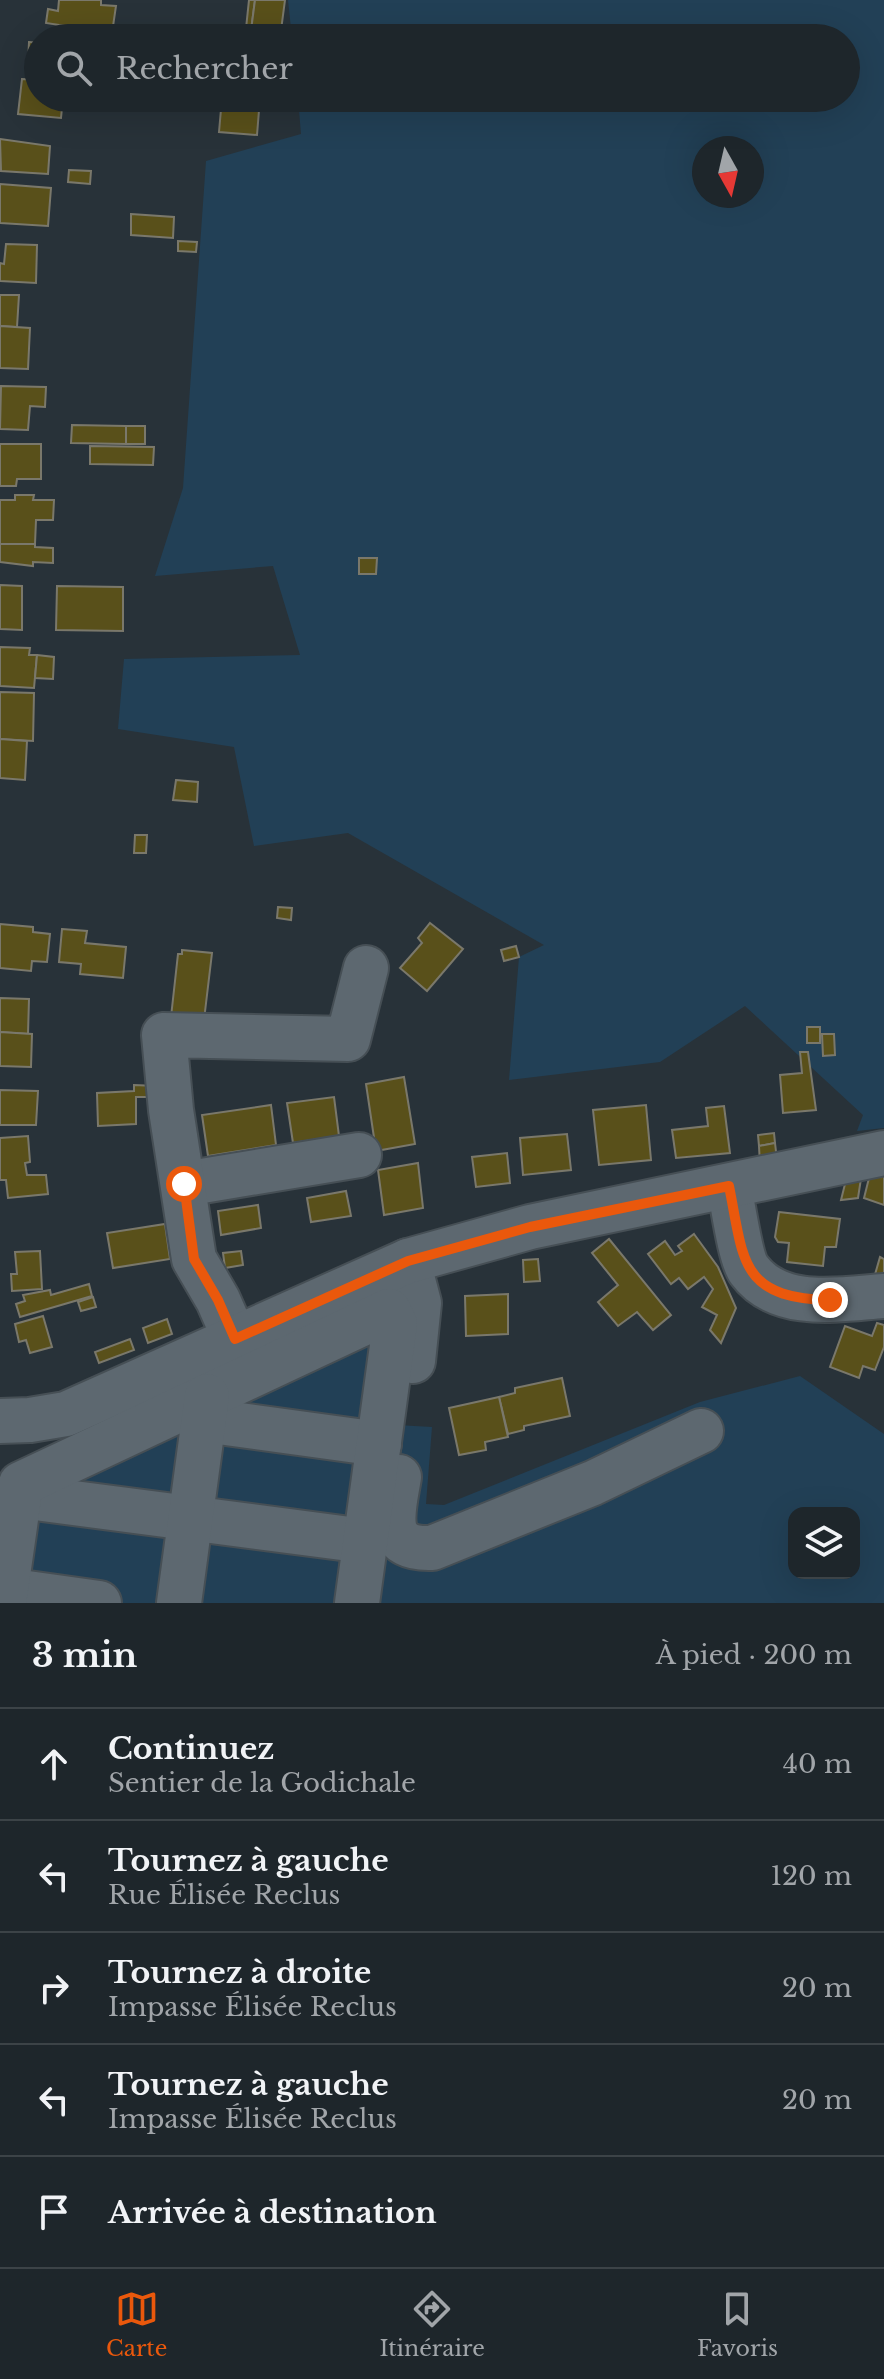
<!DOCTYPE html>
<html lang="fr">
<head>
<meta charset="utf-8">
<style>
	:root { --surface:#1e262b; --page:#2b3237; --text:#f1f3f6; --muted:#a1a5a9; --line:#3c4347; --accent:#ea580c }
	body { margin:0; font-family:"Libre Baskerville",serif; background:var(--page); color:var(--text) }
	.controls { position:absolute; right:24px; bottom:24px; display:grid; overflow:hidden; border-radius:16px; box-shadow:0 8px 32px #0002 }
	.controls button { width:72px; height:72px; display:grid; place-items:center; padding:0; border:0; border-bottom:2px solid var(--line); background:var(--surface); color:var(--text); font:40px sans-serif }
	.compass { position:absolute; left:692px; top:136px; width:72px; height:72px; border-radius:50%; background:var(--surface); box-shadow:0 8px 32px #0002; rotate:172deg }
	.stop { position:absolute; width:24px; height:24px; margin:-18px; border:6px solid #ea580c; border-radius:50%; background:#fff }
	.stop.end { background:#ea580c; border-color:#fff; box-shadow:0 2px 8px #0008 }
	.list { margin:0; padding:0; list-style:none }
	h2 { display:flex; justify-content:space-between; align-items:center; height:104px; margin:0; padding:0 32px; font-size:34px }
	h2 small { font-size:26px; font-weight:400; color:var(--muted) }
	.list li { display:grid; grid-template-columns:52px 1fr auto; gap:24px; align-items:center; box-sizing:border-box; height:112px; padding:0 32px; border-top:2px solid var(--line) }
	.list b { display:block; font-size:30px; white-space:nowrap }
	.list p { margin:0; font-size:26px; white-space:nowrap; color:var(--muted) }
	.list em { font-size:26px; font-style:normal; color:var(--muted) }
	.icon { flex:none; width:44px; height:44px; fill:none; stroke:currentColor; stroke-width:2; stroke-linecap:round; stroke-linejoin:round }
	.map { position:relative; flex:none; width:884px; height:1603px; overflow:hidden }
	.search { position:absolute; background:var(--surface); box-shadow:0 8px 32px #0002; left:24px; right:24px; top:24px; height:88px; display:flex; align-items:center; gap:20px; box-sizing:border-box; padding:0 28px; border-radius:44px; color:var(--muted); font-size:30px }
	.sheet { height:664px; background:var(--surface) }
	nav { display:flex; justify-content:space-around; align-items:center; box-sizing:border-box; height:112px; border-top:2px solid var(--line); background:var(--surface); font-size:22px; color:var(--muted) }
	nav a { display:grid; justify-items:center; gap:4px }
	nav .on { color:var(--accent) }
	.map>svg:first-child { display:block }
	.green { fill:#224056; fill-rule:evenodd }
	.building { fill:#59501a; stroke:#7a786b; stroke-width:2 }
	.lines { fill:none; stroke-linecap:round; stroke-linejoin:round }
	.minor-casing { stroke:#464f55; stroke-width:48 }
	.minor { stroke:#5d6870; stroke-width:44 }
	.route { stroke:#ea580c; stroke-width:10 }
</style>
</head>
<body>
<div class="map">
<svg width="884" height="1603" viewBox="0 0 884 1603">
	<rect width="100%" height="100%" fill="#283239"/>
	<g class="green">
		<path d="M288,0h596v1128l-27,3 6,-16 -118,-109 -85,56 -151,18 10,-123 25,-12 -196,-112 -94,13 -20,-99 -116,-18 6,-70 176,-4 -27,-89 -118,10 28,-88 23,-327 95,-27 -3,-36h548v-60h-554zM704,148h48v48h-48z"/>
		<path d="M397,1288v137l35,2 -6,77 18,1 256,-103 100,-26 84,58v169h-884v-75zM794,1513h60v60h-60z"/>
	</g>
	<g class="building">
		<polygon points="59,0 101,0 101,5 116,6 112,33 46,23 48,9 58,11"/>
		<polygon points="249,0 255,0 250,38 245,38"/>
		<polygon points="255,0 285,0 280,38 250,38"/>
		<polygon points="29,42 38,43 38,65 28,64"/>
		<polygon points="22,79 38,80 38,98 63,98 61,118 18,114"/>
		<polygon points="222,98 260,98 257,135 219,132"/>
		<polygon points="0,139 50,146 48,174 1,171"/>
		<polygon points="69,170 91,171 90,184 68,182"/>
		<polygon points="0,184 51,188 48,226 0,223"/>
		<polygon points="131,214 174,217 173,238 131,235"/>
		<polygon points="178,241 197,242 196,252 178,251"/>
		<polygon points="6,244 37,245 36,283 0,281 0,263 4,264"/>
		<polygon points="0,295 19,295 17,327 0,326"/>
		<polygon points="0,326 30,328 28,369 0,368"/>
		<polygon points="1,386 46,387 45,407 30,406 28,430 0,429"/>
		<polygon points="72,425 126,426 126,444 71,443"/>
		<rect x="126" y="426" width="19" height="18"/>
		<polygon points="0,444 41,444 41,479 17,479 16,486 0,486"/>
		<polygon points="90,446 154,447 153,465 90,464"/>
		<polygon points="15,495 34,495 33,500 54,500 53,520 36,520 35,544 0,544 0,500 15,500"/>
		<polygon points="0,544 35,544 35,547 53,548 53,563 33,562 33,566 0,562"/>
		<polygon points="359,558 377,558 376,574 359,574"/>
		<polygon points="0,585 22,586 22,630 0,629"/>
		<polygon points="57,586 123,587 123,631 56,630"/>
		<polygon points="0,647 30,648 29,655 37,655 34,688 0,686"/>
		<polygon points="37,655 54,657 53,679 35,678"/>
		<polygon points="0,692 34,693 33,741 0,739"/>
		<polygon points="0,739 27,741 25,780 0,778"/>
		<polygon points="176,780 198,782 197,802 173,800"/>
		<polygon points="135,835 147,835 146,853 134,853"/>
		<polygon points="278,907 292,908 291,920 277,918"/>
		<polygon points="430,923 463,949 427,991 400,968 422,943 418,938"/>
		<polygon points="0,924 33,927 33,932 50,934 47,962 32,961 31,971 0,968"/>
		<polygon points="62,929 87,931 85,943 126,947 123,978 80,974 81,964 59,962"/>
		<polygon points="516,946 519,957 504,961 501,950"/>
		<polygon points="182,950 212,953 204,1020 171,1017 178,954 182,954"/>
		<polygon points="0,998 29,999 28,1034 0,1032"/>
		<rect x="807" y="1027" width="13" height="16"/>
		<polygon points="0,1032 32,1034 31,1067 0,1066"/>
		<polygon points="822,1034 834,1034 835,1055 823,1056"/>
		<polygon points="800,1052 808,1052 816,1110 783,1113 780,1075 802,1073"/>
		<polygon points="404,1077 415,1144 376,1151 366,1084"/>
		<polygon points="134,1085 157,1086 157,1097 136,1097 136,1124 98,1126 97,1093 134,1091"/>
		<polygon points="0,1090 38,1091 36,1125 0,1125"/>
		<polygon points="334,1097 339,1136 293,1143 287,1103"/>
		<polygon points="271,1105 276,1145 208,1156 202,1115"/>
		<polygon points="646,1105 651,1160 599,1165 593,1110"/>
		<polygon points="724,1106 730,1153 676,1158 672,1130 708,1126 706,1108"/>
		<polygon points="774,1133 775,1143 759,1146 758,1135"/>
		<polygon points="567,1134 571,1170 523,1175 520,1138"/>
		<polygon points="28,1136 30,1162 25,1163 27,1175 46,1175 48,1194 8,1198 6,1180 0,1180 0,1138"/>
		<polygon points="775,1143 777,1160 760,1165 759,1146"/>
		<polygon points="507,1153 510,1183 476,1187 472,1157"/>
		<polygon points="418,1163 423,1208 384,1215 378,1170"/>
		<polygon points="883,1171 884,1171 884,1205 864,1198 870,1174 881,1177"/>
		<polygon points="862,1172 858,1198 841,1200 847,1176"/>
		<polygon points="346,1191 351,1216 311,1222 307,1198"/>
		<polygon points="258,1205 261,1228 221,1235 218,1211"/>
		<polygon points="779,1212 840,1219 836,1247 825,1247 823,1266 787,1262 789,1243 778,1242 775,1237"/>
		<polygon points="165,1224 170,1259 113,1268 107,1233"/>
		<polygon points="694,1234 718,1267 736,1308 721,1343 710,1330 717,1315 702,1307 713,1289 704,1277 688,1289 679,1278 671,1284 648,1254 665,1241 675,1255 682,1251 678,1246"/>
		<polygon points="609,1239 671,1315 653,1330 637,1312 618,1326 598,1302 618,1285 592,1253"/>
		<polygon points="40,1251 42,1289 12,1291 11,1274 17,1274 15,1252"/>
		<polygon points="241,1251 243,1265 225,1268 223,1253"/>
		<polygon points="880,1257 884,1259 884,1284 872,1285"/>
		<polygon points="538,1259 540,1281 524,1282 523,1260"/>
		<polygon points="89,1284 92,1296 20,1317 16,1304 25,1301 23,1295 50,1290 51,1295"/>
		<polygon points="508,1294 508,1334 466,1336 465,1296"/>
		<polygon points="93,1297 96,1307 81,1311 78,1302"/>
		<polygon points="43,1316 52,1347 30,1353 26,1340 19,1342 15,1324"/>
		<polygon points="167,1319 172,1334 148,1343 143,1328"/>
		<polygon points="877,1323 884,1325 884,1347 875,1370 863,1366 859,1378 830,1367 845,1326 872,1336"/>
		<polygon points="130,1339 134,1350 99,1363 95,1352"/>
		<polygon points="562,1378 570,1416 524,1426 524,1430 508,1434 499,1397 515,1393 515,1388"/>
		<polygon points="499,1397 508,1437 485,1442 486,1450 459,1455 449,1408"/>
	</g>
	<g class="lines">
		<g class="minor-casing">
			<g id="minor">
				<polyline points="184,1184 359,1155"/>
				<path d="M729,1186c4,18 11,72 20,84 30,41 92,29 135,26"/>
				<polyline points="408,1261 419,1303 413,1361"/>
				<polyline points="235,1339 218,1300 194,1259 171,1110 164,1035 348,1039 366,968"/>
				<polyline points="204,1420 379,1444"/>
				<polyline points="0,1421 30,1420 66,1414 408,1261 530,1227 884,1153"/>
				<path d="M399,1477c-6,36 -18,73 33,71l161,-65 108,-52"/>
				<polyline points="20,1496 365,1541"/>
				<polyline points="6,1590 99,1603"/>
				<polyline points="4,1603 21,1484 389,1311 395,1324 357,1603"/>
				<polyline points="179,1603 207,1396"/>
			</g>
		</g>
		<use href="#minor" class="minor"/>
	</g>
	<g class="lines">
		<path class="route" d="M184,1184l10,75 24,41 17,39 173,-78 122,-34 199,-41c15,74 10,112 101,114"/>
	</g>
</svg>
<div class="controls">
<button><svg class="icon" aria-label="layers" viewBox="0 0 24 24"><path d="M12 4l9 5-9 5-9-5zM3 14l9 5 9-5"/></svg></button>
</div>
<svg class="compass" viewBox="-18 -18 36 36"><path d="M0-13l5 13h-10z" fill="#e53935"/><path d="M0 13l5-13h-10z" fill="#a1a5a9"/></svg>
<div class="stop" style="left:184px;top:1184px"></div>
<div class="stop end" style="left:830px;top:1300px"></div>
<div class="search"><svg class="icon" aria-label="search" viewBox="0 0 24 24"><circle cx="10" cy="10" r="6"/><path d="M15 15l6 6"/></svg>Rechercher</div>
</div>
<section class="sheet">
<h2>3 min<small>À pied · 200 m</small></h2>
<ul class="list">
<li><svg class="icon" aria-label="ahead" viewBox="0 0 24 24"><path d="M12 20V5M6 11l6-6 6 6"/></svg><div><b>Continuez</b><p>Sentier de la Godichale</p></div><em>40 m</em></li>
<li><svg class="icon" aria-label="left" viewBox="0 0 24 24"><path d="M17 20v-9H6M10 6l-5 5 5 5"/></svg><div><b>Tournez à gauche</b><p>Rue Élisée Reclus</p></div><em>120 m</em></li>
<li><svg class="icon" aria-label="right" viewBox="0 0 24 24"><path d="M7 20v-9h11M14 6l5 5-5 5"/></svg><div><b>Tournez à droite</b><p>Impasse Élisée Reclus</p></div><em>20 m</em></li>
<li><svg class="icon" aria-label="left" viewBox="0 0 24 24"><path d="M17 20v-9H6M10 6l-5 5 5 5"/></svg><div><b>Tournez à gauche</b><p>Impasse Élisée Reclus</p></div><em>20 m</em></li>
<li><svg class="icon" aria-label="arrive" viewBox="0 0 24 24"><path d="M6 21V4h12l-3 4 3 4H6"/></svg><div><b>Arrivée à destination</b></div></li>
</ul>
</section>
<nav>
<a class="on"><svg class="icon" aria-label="map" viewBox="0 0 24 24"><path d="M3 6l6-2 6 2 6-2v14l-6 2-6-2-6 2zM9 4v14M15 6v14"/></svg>Carte</a>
<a><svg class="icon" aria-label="directions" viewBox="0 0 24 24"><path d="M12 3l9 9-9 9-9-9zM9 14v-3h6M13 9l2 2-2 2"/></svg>Itinéraire</a>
<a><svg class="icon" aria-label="saved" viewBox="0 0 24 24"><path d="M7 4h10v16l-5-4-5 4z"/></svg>Favoris</a>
</nav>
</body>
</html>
